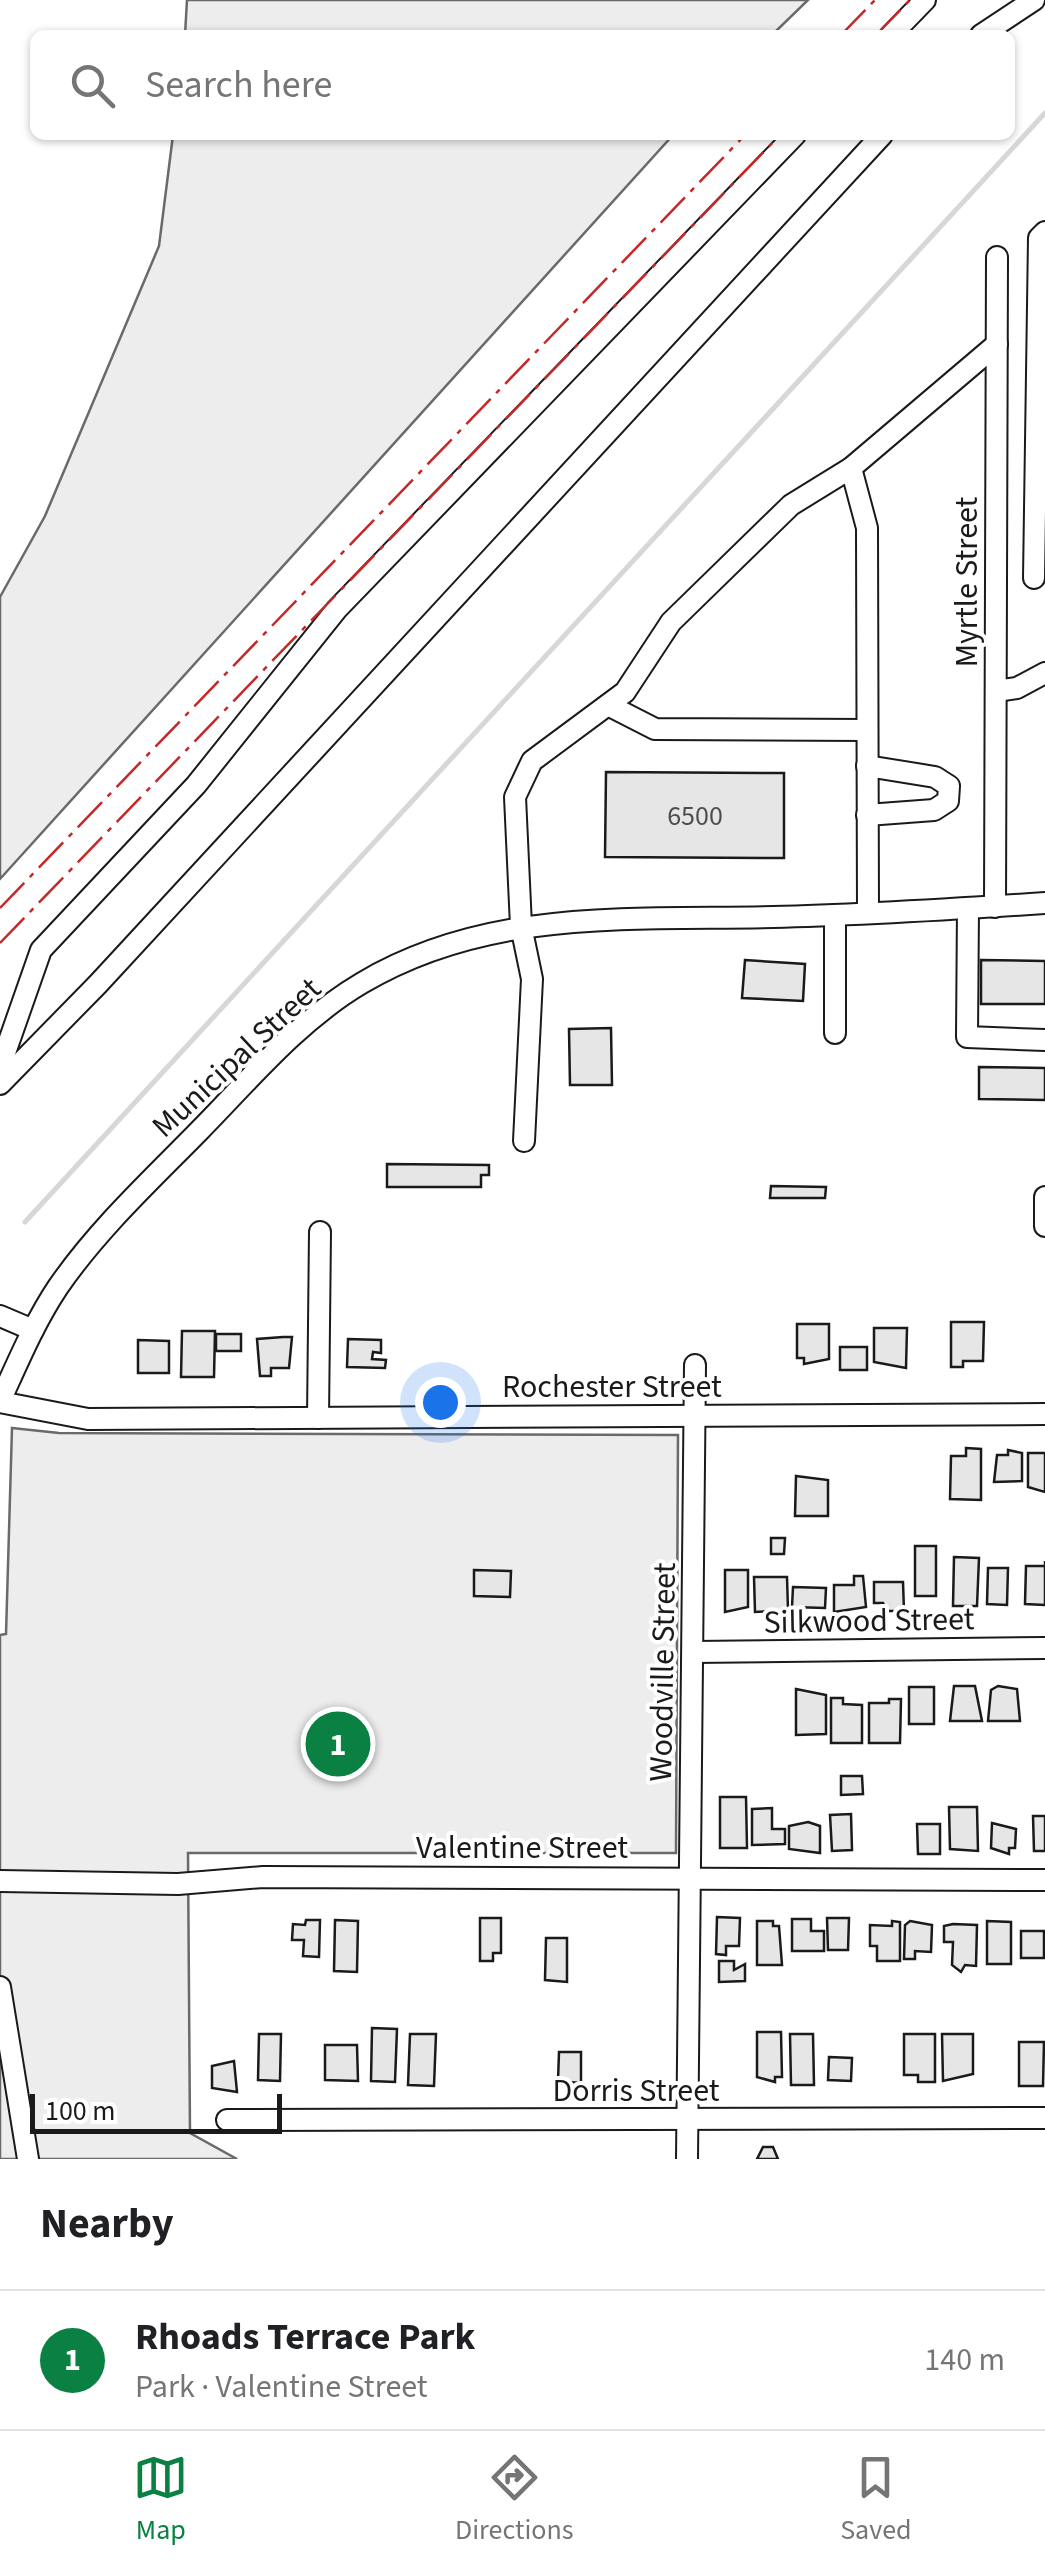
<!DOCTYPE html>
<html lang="en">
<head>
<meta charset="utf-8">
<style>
	:root { --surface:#fff; --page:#f2f2f2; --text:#202124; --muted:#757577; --line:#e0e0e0; --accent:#0b8043 }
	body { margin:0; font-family:"Source Sans 3",sans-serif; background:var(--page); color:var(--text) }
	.scale { position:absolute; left:30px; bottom:25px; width:252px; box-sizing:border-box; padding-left:10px; border:5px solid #1a1a1a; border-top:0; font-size:28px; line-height:35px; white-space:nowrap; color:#1a1a1a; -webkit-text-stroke:8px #fff; paint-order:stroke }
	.you { position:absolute; left:440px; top:1402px; width:35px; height:35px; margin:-25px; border:8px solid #fff; border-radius:50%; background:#1a73e8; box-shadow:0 0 0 15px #1a73e833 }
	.badge { display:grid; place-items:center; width:65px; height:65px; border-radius:50%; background:var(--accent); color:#fff; font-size:32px; font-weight:700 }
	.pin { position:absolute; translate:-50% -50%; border:5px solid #fff; box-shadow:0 2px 10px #0006 }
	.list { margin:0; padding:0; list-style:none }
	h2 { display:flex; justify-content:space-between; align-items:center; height:130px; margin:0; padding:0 40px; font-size:42px }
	h2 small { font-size:32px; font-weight:400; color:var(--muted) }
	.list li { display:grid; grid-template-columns:65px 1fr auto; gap:30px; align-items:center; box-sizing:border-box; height:140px; padding:0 40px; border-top:2px solid var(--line) }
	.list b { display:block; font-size:38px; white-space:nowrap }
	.list p { margin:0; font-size:32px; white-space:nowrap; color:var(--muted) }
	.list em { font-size:32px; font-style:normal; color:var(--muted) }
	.icon { flex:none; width:55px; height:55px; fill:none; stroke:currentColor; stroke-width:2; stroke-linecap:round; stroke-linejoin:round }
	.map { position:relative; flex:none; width:1045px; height:2159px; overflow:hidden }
	.search { position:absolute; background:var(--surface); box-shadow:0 2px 8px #0004; left:30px; right:30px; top:30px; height:110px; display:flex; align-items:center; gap:25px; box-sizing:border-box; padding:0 35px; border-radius:15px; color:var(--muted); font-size:38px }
	.sheet { height:270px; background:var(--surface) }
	nav { display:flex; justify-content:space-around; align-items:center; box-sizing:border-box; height:140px; border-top:2px solid var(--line); background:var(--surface); font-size:28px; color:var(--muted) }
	nav a { display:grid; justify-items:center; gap:5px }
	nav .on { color:var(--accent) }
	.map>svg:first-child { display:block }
	.built { fill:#ededed; stroke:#6a6a6a; stroke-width:2.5 }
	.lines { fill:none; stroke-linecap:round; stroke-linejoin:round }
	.stream { stroke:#d7d7d7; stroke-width:5 }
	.building { fill:#e6e6e6; stroke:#1a1a1a; stroke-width:2.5 }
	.minor-casing { stroke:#1a1a1a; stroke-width:24 }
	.minor { stroke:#fff; stroke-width:20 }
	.power { stroke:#c62828; stroke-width:2.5; stroke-dasharray:35 8 5 8; stroke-linecap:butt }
	.labels { text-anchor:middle; stroke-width:8; stroke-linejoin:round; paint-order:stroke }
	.number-label { font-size:28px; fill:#4d4d4d }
	.street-label { font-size:32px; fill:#1a1a1a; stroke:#fff }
</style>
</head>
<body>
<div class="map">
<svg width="1045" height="2159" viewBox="0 0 1045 2159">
	<rect width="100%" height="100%" fill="#fff"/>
	<g class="built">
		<polygon points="187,0 808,0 772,35 185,35"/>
		<polygon points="173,135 673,135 0,879 0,597 45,516 159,246"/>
		<polygon points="12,1428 59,1433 678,1435 676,1853 188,1853 190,2133 237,2159 0,2159 0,1635 6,1634"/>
	</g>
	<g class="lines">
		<polyline class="stream" points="25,1222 1045,113"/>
	</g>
	<g class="building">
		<polygon points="606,772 784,773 784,858 605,857"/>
		<polygon points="745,960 805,964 803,1001 742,998"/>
		<polygon points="981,960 1045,961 1045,1004 981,1004"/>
		<polygon points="611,1028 612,1085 570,1085 569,1029"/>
		<polygon points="979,1067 1045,1068 1045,1100 979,1099"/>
		<polygon points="387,1164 489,1165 489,1175 481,1175 481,1187 387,1187"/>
		<polygon points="771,1186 826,1187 825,1198 770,1198"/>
		<polygon points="951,1322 984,1322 983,1361 963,1361 963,1367 951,1367"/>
		<polygon points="797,1324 829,1324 829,1359 804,1364 804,1358 797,1358"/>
		<polygon points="874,1328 907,1328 906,1368 874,1362"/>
		<polygon points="182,1331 215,1331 214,1377 181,1377"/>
		<rect x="216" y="1334" width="25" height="17"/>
		<polygon points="283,1337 292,1337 289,1368 271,1368 271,1376 260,1376 257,1339"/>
		<polygon points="348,1339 381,1340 381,1353 373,1352 372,1359 386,1360 385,1368 347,1367"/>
		<polygon points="138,1340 169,1341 169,1373 138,1373"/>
		<rect x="840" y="1347" width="27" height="23"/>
		<polygon points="966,1448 981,1449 981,1500 950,1499 951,1456 966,1456"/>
		<polygon points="1008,1450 1022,1453 1022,1481 994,1482 997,1455 1008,1455"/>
		<polygon points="1028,1453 1045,1453 1045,1492 1028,1487"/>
		<polygon points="796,1476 828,1480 828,1516 795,1516"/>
		<polygon points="771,1538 785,1538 784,1554 771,1554"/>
		<rect x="915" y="1546" width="21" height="50"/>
		<polygon points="954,1557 979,1558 977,1606 953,1606"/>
		<polygon points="1045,1561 1045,1605 1025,1604 1026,1566 1045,1566"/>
		<polygon points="988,1568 1008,1568 1007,1605 987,1604"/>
		<polygon points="474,1570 511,1571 510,1597 474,1596"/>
		<polygon points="725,1570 748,1570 748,1607 725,1612"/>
		<polygon points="854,1576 863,1576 866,1607 834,1612 834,1585 854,1585"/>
		<polygon points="754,1577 787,1577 788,1610 755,1612"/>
		<polygon points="874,1582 903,1582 904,1611 887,1611 883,1603 874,1603"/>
		<polygon points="793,1587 826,1588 825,1608 792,1607"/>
		<polygon points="954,1686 975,1686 982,1721 950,1721"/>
		<polygon points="998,1686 1017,1689 1020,1721 988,1721 991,1690"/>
		<rect x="909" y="1687" width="25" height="37"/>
		<polygon points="796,1689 826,1695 826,1734 796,1735"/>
		<polygon points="831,1698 843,1698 843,1704 862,1705 862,1743 831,1743"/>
		<polygon points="889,1699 901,1699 900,1743 869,1743 869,1703 889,1703"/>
		<polygon points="841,1776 862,1776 863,1794 841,1795"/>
		<polygon points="720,1797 746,1797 747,1848 720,1848"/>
		<polygon points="949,1807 977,1807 978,1851 950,1849"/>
		<polygon points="772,1808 772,1829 785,1829 785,1844 752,1845 752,1809"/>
		<polygon points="851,1814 852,1850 832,1851 830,1815"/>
		<polygon points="1033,1816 1045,1816 1045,1851 1034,1851"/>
		<polygon points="808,1822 820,1826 820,1853 789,1849 789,1826"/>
		<polygon points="992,1823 1016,1829 1015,1848 1009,1848 1009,1854 991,1848"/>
		<polygon points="917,1824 940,1824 940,1854 918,1854"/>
		<polygon points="717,1917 740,1918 739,1946 726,1946 726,1955 716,1954"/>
		<polygon points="480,1918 501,1918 501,1953 493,1953 493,1961 480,1961"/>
		<polygon points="827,1918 849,1918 848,1950 828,1950"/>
		<polygon points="792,1919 811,1919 811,1931 824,1931 824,1951 792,1951"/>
		<polygon points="306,1920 320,1920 319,1957 303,1956 304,1940 292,1940 293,1924 305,1925"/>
		<polygon points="335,1920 358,1921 357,1972 334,1971"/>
		<polygon points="757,1921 773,1921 773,1926 779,1926 782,1965 757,1965"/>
		<polygon points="892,1921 900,1922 900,1961 877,1961 877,1946 870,1946 870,1925 892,1926"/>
		<polygon points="910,1921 932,1925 931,1952 915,1951 915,1959 904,1959 905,1925"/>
		<polygon points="987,1921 1011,1922 1011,1964 987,1964"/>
		<polygon points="953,1924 977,1925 976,1966 965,1965 961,1972 952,1965 953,1942 944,1942 944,1926"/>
		<rect x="1021" y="1931" width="23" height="27"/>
		<polygon points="546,1938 567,1938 567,1982 545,1980"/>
		<polygon points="719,1961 734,1961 734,1970 745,1964 745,1981 719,1982"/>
		<polygon points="372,2028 397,2029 395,2082 371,2081"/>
		<polygon points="757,2032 781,2032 782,2077 775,2077 775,2082 757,2077"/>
		<polygon points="259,2034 281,2034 280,2081 258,2080"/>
		<polygon points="410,2034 436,2034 434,2086 408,2085"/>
		<polygon points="790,2034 813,2034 814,2085 791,2085"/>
		<polygon points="904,2034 935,2034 935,2082 918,2082 918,2075 904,2075"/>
		<polygon points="942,2034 973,2034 973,2074 943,2081"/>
		<polygon points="1019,2042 1044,2042 1043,2086 1019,2086"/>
		<polygon points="325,2045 357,2045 358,2081 325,2080"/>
		<polygon points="559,2052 581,2052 581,2083 558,2081"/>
		<polygon points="829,2057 852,2058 851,2081 828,2080"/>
		<polygon points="234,2061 237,2092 212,2088 212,2066"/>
		<polygon points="763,2147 773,2147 778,2159 757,2159"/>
	</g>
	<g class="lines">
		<g class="minor-casing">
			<g id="minor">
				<polyline points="891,35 925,0"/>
				<polyline points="981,35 1034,0"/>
				<polyline points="851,468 867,528 868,913"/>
				<polyline points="1034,578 1039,238 1045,232"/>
				<polyline points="996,691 1017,688 1045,673"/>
				<polyline points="608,705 655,729 867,730"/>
				<polyline points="867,766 935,777 949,786 948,801 934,810 867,815"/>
				<polyline points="995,907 997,257"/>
				<polyline points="968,908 967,1037 1045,1040"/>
				<polyline points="835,915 835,1033"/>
				<polyline points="0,1067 41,950 196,785 337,609 795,135"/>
				<polyline points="0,1084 98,984 882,135"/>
				<polyline points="524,1141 532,979 521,926 515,797 532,761 625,692 671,622 791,505 851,468 997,344"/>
				<polyline points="1045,1197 1045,1226"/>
				<polyline points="0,1316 33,1330"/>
				<path d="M0,1401c18,-39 34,-78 58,-114 40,-58 93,-107 142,-157 50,-51 99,-110 162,-147 126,-75 270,-63 411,-66 91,-2 182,-8 272,-14"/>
				<polyline points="0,1402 88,1419 1045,1414"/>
				<polyline points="318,1418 320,1232"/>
				<polyline points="693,1652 1045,1648"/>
				<polyline points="0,1881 178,1884 263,1877 1045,1880"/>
				<polyline points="0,1987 28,2159"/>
				<polyline points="227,2120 1045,2118"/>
				<polyline points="687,2159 695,1365"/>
			</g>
		</g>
		<use href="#minor" class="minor"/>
		<g class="power">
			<polyline points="841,35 875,0"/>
			<polyline points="876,35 910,0"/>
			<polyline points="0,908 745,135"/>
			<polyline points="0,943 780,135"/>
		</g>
	</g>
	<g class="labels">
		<g class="number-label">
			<text x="695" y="825">6500</text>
		</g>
		<g class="street-label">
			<text transform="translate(966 582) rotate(-90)" y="11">Myrtle Street</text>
			<text transform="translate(236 1057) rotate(-43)" y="11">Municipal Street</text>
			<text x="612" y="1397">Rochester Street</text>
			<text transform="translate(869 1620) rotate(-1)" y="11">Silkwood Street</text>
			<text transform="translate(662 1672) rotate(-89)" y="11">Woodville Street</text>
			<text x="522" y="1858">Valentine Street</text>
			<text x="636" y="2101">Dorris Street</text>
		</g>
	</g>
</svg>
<div class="scale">100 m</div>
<div class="you"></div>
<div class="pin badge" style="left:338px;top:1744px">1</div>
<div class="search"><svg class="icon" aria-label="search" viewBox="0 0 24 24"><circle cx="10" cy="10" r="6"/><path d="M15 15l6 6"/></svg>Search here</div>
</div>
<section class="sheet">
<h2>Nearby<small></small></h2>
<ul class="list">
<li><span class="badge">1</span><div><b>Rhoads Terrace Park</b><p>Park · Valentine Street</p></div><em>140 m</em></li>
</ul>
</section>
<nav>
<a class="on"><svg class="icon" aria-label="map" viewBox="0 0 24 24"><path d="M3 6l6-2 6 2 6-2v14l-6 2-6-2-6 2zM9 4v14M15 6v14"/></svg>Map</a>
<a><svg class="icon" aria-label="directions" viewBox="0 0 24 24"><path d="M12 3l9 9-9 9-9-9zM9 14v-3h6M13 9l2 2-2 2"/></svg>Directions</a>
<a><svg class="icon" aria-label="saved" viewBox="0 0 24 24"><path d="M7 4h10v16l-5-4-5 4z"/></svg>Saved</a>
</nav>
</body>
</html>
